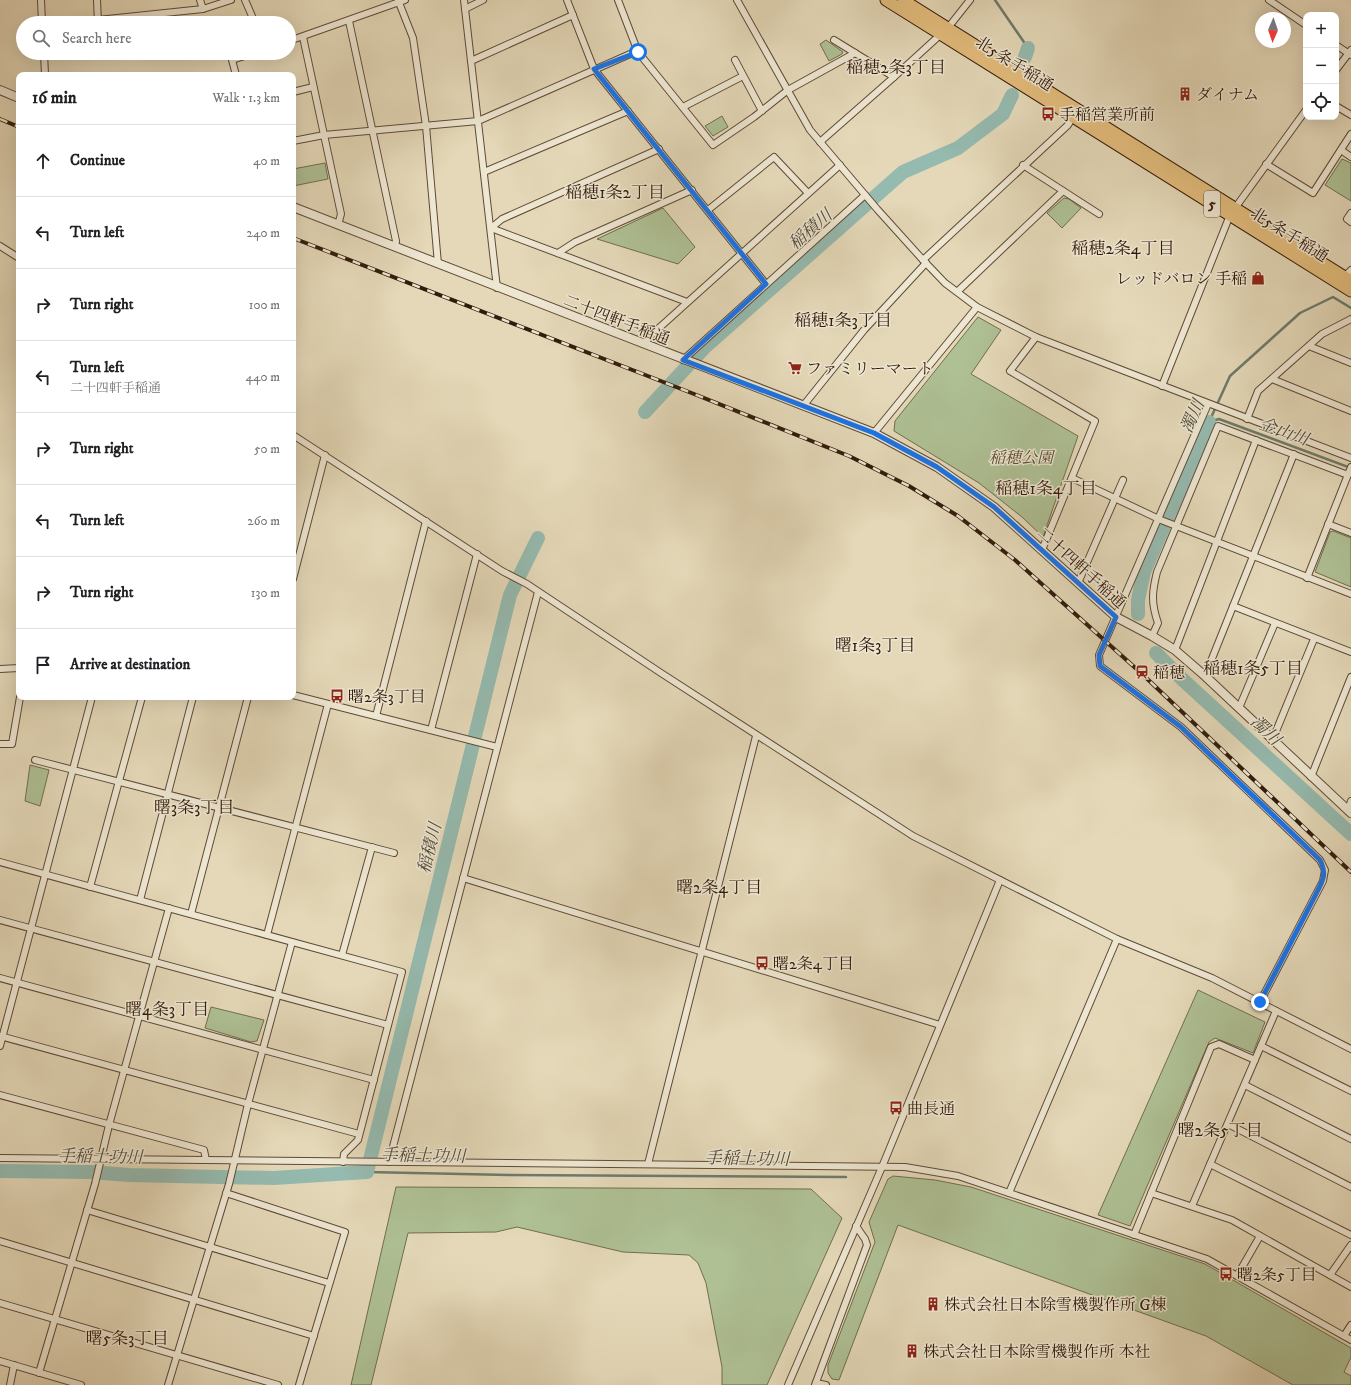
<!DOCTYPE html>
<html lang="en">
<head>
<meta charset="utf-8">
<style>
	:root { --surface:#fff; --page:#f6f6f6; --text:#202124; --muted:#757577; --line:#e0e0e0 }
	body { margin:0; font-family:"IM FELL DW Pica","Noto Serif JP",serif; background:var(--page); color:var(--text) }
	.controls { position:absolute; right:12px; top:12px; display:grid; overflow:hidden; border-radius:8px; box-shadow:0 4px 16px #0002 }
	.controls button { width:36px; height:36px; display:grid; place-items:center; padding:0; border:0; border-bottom:1px solid var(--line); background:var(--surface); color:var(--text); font:20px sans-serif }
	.compass { position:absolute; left:1255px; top:12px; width:36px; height:36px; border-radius:50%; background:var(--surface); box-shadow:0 4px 16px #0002; rotate:182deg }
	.stop { position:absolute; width:12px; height:12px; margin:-9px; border:3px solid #1a73e8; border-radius:50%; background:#fff }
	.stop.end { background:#1a73e8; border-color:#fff; box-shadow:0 1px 4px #0008 }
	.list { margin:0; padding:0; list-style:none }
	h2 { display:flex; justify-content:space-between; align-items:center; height:52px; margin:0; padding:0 16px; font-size:17px }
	h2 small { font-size:13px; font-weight:400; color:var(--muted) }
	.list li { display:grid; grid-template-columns:26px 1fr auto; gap:12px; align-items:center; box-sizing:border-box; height:72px; padding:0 16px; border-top:1px solid var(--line) }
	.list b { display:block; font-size:15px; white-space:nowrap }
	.list p { margin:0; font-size:13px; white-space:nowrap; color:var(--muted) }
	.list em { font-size:13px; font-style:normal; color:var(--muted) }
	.icon { flex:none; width:22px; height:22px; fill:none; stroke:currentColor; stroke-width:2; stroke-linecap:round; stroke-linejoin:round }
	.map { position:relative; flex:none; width:1351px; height:1385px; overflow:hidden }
	.search { position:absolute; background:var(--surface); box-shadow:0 4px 16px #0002; left:16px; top:16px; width:280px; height:44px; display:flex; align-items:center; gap:10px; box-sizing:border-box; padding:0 14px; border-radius:22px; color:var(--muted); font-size:15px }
	.panel { position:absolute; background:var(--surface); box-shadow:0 4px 16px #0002; left:16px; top:72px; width:280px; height:628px; border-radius:8px }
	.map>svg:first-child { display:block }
	.green { fill:#aec094; stroke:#706e50 }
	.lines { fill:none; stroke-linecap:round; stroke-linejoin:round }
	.stream { stroke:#6e7a6d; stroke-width:2.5 }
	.river { stroke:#95baaf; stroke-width:14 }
	.minor-casing { stroke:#5f4a36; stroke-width:8 }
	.tertiary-casing { stroke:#5f4a36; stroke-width:10 }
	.trunk-casing { stroke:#331b0b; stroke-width:13 }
	.minor { stroke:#ede6d1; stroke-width:6 }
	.tertiary { stroke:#ede6d1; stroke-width:8 }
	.trunk { stroke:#e2bc7c; stroke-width:11 }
	.rail-casing { stroke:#331b0b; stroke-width:4 }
	.rail { stroke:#ede6d1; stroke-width:2.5; stroke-dasharray:8; stroke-linecap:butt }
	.route { stroke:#1a73e8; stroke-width:5 }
	.labels { text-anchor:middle; stroke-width:3; stroke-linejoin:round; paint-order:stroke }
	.shield { fill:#ede6d1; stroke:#6b5846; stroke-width:1 }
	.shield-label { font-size:15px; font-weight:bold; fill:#331b0b }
	.street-label { font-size:16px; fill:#331b0b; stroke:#ede6d1 }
	.poi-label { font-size:16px; fill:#331b0b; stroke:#ede6d1; text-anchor:start }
	.park-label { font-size:16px; font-style:italic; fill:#584d34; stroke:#ede6d1 }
	.neighbourhood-label { font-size:17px; fill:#331b0b; stroke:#ede6d1 }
	.water-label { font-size:17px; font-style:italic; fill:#504b3c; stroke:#ede6d1 }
</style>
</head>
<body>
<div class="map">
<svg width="1351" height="1385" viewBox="0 0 1351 1385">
	<rect width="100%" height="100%" fill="#e4d8b8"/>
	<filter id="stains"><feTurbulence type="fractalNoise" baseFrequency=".005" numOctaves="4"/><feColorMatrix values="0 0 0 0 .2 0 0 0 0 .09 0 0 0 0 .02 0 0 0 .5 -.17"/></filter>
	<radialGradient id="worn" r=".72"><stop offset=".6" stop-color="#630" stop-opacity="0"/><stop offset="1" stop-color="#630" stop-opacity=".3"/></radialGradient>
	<g class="green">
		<polygon points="826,40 843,52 842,54 829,61 820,44"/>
		<polygon points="722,116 728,127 713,136 705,126"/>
		<polygon points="1342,159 1351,163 1351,201 1325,185"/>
		<polygon points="325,163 328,179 293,186 293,169"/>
		<polygon points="1064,198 1069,199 1081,208 1062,228 1047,213"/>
		<polygon points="663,208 695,247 678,264 597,239"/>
		<polygon points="978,317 1001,330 971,374 1078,436 1043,537 1022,517 979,483 894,431 895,421"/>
		<polygon points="1333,531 1351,538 1351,587 1315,572 1330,532"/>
		<polygon points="30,765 49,770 40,806 25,801"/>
		<polygon points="1198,990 1265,1022 1253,1053 1215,1038 1209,1042 1130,1226 1098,1215"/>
		<polygon points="211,1007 264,1020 257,1041 251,1042 205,1028"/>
		<polygon points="893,1176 935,1180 971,1187 1205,1264 1351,1348 1351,1357 1344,1372 1351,1376 1351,1385 1293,1385 1206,1336 898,1225 839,1380 832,1379 828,1373 828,1365 875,1242 869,1222 888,1179"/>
		<polygon points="396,1187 811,1189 842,1218 767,1385 722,1385 722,1367 706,1283 698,1263 689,1255 623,1252 517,1227 496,1232 408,1233 371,1385 351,1385"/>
	</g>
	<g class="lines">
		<g class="stream">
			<polyline points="995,0 1028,48"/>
			<polyline points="1209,422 1230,376 1300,313 1333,297 1351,308"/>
			<polyline points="1209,422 1219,419 1351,468"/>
			<polyline points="367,1172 509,1175 846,1177"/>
		</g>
		<g class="river">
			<polyline points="1025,57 1028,48"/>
			<polyline points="645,412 705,347 903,172 958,148 1003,114 1012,95"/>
			<polyline points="1138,614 1138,600 1144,572 1209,422"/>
			<polyline points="1156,653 1182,679 1351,834"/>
			<polyline points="0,1171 90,1172 129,1175 274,1178 367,1172 510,595 538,538"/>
		</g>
		<g class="minor-casing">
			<g id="minor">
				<polyline points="41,0 42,23"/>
				<polyline points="97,0 98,23"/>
				<polyline points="200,0 203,9"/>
				<polyline points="245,0 255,23"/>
				<polyline points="398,0 413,38 426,126 438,264"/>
				<polyline points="464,0 497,288"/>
				<polyline points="567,0 594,69 766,284"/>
				<polyline points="618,0 638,52 713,145 754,117 788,90 855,53"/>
				<polyline points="737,0 810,130 877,209 923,260 945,283 977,307 1036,337 1351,458"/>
				<polyline points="1269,0 1306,25"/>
				<polyline points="465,9 483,0"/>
				<polyline points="98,20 203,9 231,0"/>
				<polyline points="349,21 396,241 395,247"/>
				<polyline points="947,29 970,0"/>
				<polyline points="303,37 341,214 338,225"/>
				<polyline points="834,40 894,77"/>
				<polyline points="289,41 405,0"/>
				<polyline points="1336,45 1351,55"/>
				<polyline points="44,53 45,75"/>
				<polyline points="735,60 762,111"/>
				<polyline points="471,61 573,15"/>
				<polyline points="1336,70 1351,50"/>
				<polyline points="236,75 232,60 254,53"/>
				<polyline points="293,92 313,87"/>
				<polyline points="1336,106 1351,115"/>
				<polyline points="683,107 743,76"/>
				<polyline points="293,141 324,135 478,121 637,51"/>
				<polyline points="820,142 894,77 940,35"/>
				<polyline points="1341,150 1351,157"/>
				<polyline points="1266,164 1313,193 1351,134"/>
				<polyline points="1023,165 1099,214"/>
				<polyline points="484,172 628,111"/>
				<polyline points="708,210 774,157 808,193"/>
				<polyline points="1351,213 1347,219 1351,222"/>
				<polyline points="491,228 687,302"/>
				<polyline points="491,228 502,219 659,149"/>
				<polyline points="0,246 19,258"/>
				<polyline points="558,253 575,242 692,190"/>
				<polyline points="923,260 1068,125 1072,118"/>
				<polyline points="1344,277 1351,270"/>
				<polyline points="958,291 1063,191"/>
				<polyline points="1036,337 1010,371 1095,421 1042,550"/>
				<polyline points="645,344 649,337 840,165"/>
				<polyline points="1309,346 1351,363"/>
				<polyline points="683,360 865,195"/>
				<polyline points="1272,379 1351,411"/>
				<polyline points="1162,386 1230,215 1306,110"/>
				<polyline points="1208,404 1099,655 1100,666 1181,727 1320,860 1325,870 1323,881 1260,1002"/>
				<polyline points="803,406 864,330 926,263"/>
				<polyline points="1247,419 1258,391 1322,334 1351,319"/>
				<polyline points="874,433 977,307"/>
				<polyline points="293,435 502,571 527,584 661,673 913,836 1117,939 1212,978 1351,1049"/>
				<polyline points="1072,478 1161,520 1351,594"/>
				<polyline points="1328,524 1351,533"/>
				<polyline points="1307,578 1351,467"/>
				<polyline points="293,579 325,455"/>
				<polyline points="1078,583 1123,480"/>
				<polyline points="1233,606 1351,652"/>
				<path d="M1152,636l6,-13c-7,-20 -6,-31 -1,-51l61,-146 130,49"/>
				<polyline points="1175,650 1256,440"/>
				<polyline points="0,669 19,668"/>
				<polyline points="1205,676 1294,454"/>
				<polyline points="293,695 497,747"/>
				<polyline points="1239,708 1275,623"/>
				<polyline points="376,716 426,521"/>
				<polyline points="431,730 477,554"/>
				<polyline points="1272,741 1314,639"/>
				<polyline points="0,744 12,744 20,697"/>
				<polyline points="35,760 394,853"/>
				<polyline points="1311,777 1351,677"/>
				<polyline points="1348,810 1351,801"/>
				<polyline points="0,862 402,972 358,1140 344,1154 343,1162"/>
				<polyline points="463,878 940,1025"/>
				<polyline points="90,887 142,697"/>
				<polyline points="140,900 193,697"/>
				<polyline points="191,914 248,697"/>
				<polyline points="0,920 388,1025"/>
				<polyline points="267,935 328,704"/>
				<polyline points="342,955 372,847"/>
				<polyline points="0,978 374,1080"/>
				<polyline points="0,1036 359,1134"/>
				<polyline points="0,1046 92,697"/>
				<polyline points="1261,1046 1351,1091"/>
				<polyline points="1245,1085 1351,1139"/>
				<polyline points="0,1095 204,1150 206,1160"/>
				<polyline points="1228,1124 1351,1187"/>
				<polyline points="0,1158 905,1167 958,1176 1207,1259 1351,1340"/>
				<polyline points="389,1162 538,592"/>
				<polyline points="648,1164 756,736"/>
				<polyline points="1210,1164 1351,1235"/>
				<polyline points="226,1193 345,1232 299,1385"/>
				<polyline points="1009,1193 1117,939"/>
				<polyline points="1151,1193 1232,1220 1351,1287"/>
				<polyline points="1192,1206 1276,1011"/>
				<polyline points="87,1210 329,1283"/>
				<polyline points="1134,1235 1211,1047 1219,1044 1255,1060"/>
				<polyline points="0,1241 314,1336"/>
				<polyline points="1330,1275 1351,1245"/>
				<polyline points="1237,1276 1260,1236"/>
				<polyline points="0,1303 278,1385"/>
				<polyline points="1344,1336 1351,1325"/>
				<polyline points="0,1361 81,1385"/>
				<polyline points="39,1373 95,1184 109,1125 169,908"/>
				<polyline points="816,1383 826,1385"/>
				<polyline points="10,1385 14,1365"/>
				<polyline points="168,1385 229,1184 248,1104 292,942"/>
				<polyline points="788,1385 882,1167 1000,880"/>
				<polyline points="815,1385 867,1245 865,1239 856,1226"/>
			</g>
		</g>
		<g class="tertiary-casing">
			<g id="tertiary">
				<polyline points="0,90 19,98"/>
				<polyline points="293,207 874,433 937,467 994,507 1116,617 1152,636 1175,650 1205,676 1351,813"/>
			</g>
		</g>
		<g class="trunk-casing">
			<g id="trunk">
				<polyline points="886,0 1351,291"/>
				<polyline points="903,0 1351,281"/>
			</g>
		</g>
		<use href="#minor" class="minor"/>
		<use href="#tertiary" class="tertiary"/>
		<use href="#trunk" class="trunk"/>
		<g class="rail-casing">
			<g id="rail">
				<polyline points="0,119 19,127"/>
				<polyline points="293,238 689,392 849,456 909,486 958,516 1015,560 1141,673 1351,872"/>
			</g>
		</g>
		<use href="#rail" class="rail"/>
	</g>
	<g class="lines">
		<path class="route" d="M638,52l-44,17 172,215 -83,76 191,73 63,34 57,40 122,110 -17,38 1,11 81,61 139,133c7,15 3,20 -4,34l-56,108"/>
	</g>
	<defs>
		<g id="building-bare" transform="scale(1.08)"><path d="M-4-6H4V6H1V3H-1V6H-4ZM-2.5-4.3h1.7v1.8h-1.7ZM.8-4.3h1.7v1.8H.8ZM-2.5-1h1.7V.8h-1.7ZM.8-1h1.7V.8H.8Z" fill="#8f2418" stroke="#ede6d1" stroke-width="2.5" paint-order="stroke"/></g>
		<g id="bus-bare" transform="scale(1.08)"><path d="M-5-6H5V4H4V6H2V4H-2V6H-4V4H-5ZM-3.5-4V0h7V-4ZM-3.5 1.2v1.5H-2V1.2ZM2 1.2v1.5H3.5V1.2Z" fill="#8f2418" stroke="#ede6d1" stroke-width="2.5" paint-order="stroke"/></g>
		<g id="shop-bare" transform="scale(1.08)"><path d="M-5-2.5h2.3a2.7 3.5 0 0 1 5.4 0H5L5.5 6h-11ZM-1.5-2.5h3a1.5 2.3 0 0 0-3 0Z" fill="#8f2418" stroke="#ede6d1" stroke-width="2.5" paint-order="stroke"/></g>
		<g id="supermarket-bare" transform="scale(1.08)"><path d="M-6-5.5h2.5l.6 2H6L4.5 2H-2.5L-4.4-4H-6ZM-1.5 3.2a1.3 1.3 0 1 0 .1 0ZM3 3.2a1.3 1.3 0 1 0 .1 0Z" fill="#8f2418" stroke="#ede6d1" stroke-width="2.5" paint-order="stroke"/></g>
		<g id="station-bare" transform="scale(1.08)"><path d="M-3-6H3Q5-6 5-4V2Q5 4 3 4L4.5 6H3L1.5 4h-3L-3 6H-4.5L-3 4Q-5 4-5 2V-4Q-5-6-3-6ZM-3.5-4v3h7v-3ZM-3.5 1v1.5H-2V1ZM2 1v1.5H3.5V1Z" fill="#8f2418" stroke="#ede6d1" stroke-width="2.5" paint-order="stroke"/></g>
	</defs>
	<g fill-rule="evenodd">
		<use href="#building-bare" x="1185" y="94"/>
		<use href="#bus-bare" x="1048" y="114"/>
		<use href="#shop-bare" x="1258" y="278"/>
		<use href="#supermarket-bare" x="795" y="368"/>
		<use href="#station-bare" x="1142" y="672"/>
		<use href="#bus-bare" x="337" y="696"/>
		<use href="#bus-bare" x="762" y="963"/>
		<use href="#bus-bare" x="896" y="1108"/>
		<use href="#bus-bare" x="1226" y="1274"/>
		<use href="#building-bare" x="933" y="1304"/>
		<use href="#building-bare" x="912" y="1351"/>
	</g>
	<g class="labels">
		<rect class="shield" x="1204" y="191" width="16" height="26" rx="3"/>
		<g class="shield-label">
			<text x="1212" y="209">5</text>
		</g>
		<g class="street-label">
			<text transform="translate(1015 63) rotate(32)" y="6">北5条手稲通</text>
			<text transform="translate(1290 234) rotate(32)" y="6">北5条手稲通</text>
			<text transform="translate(617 319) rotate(21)" y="6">二十四軒手稲通</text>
			<text transform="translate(1082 567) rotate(42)" y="6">二十四軒手稲通</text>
		</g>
		<g class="poi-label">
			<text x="1196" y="100">ダイナム</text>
			<text x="1059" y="120">手稲営業所前</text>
			<text x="1247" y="284" text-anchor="end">レッドバロン 手稲</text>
			<text x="806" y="374">ファミリーマート</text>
			<text x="1153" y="678">稲穂</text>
			<text x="348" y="702">曙2条3丁目</text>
			<text x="773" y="969">曙2条4丁目</text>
			<text x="907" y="1114">曲長通</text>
			<text x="1237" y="1280">曙2条5丁目</text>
			<text x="944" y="1310">株式会社日本除雪機製作所 G棟</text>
			<text x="923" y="1357">株式会社日本除雪機製作所 本社</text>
		</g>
		<g class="park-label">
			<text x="1021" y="463">稲穂公園</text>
		</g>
		<g class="neighbourhood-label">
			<text x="896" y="73">稲穂2条3丁目</text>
			<text x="615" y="198">稲穂1条2丁目</text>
			<text x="1123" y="254">稲穂2条4丁目</text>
			<text x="843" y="326">稲穂1条3丁目</text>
			<text x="1046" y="494">稲穂1条4丁目</text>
			<text x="875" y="651">曙1条3丁目</text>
			<text x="1253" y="674">稲穂1条5丁目</text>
			<text x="194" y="813">曙3条3丁目</text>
			<text x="719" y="893">曙2条4丁目</text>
			<text x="167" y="1015">曙4条3丁目</text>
			<text x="1220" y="1136">曙2条5丁目</text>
			<text x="127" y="1344">曙5条3丁目</text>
		</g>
		<g class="water-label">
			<text transform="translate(810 229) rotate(-41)" y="6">稲積川</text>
			<text transform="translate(1192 416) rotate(-66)" y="6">濁川</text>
			<text transform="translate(1284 431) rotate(20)" y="6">金山川</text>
			<text transform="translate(1266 730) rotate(43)" y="6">濁川</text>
			<text transform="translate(429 848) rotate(-76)" y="6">稲積川</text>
			<text transform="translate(423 1155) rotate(1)" y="6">手稲土功川</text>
			<text transform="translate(100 1156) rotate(1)" y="6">手稲土功川</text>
			<text transform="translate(747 1158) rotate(1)" y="6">手稲土功川</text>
		</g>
	</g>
	<rect width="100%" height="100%" filter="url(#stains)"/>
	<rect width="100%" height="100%" fill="url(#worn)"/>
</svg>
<div class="controls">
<button>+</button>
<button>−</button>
<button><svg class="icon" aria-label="locate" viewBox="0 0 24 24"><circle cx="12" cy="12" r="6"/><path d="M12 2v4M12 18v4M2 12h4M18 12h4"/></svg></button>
</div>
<svg class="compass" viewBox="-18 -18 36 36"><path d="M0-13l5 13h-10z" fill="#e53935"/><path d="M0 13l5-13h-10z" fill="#757577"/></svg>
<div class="stop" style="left:638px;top:52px"></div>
<div class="stop end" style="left:1260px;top:1002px"></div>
<div class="search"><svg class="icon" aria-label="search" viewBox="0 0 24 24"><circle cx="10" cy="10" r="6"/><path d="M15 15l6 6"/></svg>Search here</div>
<section class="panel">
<h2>16 min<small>Walk · 1.3 km</small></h2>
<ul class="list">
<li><svg class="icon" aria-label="ahead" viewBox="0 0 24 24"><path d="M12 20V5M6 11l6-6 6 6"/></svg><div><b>Continue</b></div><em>40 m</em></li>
<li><svg class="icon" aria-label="left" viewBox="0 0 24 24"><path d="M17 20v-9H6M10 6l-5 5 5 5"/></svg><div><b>Turn left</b></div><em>240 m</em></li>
<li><svg class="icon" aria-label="right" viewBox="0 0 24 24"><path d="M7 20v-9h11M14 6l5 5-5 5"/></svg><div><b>Turn right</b></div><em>100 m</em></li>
<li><svg class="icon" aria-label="left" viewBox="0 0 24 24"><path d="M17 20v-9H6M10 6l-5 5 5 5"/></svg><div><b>Turn left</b><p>二十四軒手稲通</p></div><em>440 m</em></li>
<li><svg class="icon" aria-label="right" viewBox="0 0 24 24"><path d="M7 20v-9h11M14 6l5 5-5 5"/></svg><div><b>Turn right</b></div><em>50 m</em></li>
<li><svg class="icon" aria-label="left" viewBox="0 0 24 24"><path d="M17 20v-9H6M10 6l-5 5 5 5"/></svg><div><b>Turn left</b></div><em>260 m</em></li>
<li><svg class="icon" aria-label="right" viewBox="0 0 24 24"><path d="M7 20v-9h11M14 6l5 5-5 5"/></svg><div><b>Turn right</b></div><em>130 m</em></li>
<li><svg class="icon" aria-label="arrive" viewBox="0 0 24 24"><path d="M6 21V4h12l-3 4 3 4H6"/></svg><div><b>Arrive at destination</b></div></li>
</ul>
</section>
</div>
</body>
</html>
